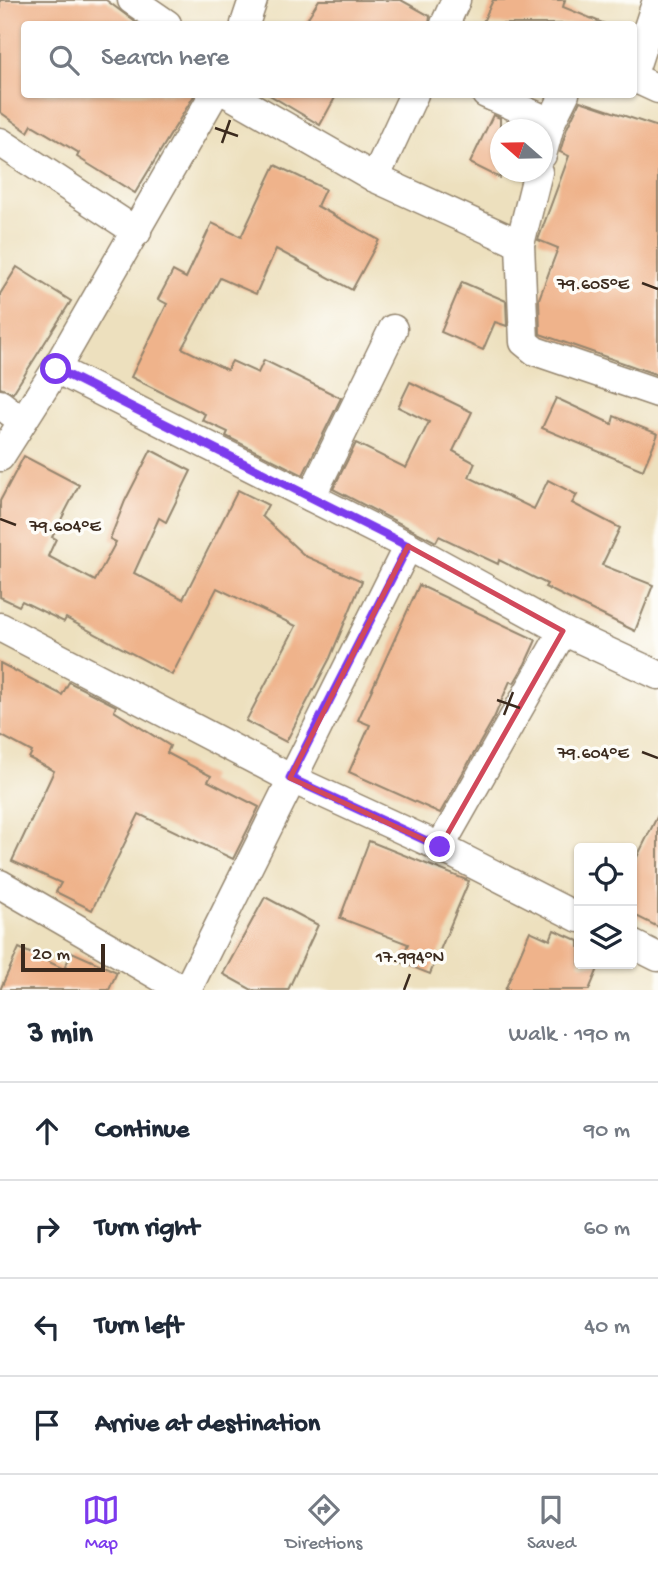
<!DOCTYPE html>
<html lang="en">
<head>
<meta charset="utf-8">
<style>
	:root { --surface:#fff; --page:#f6f6f7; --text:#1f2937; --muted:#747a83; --line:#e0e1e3; --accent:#7c3aed }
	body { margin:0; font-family:"Gochi Hand",sans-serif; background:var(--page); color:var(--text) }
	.controls { position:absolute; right:21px; bottom:21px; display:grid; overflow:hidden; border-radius:7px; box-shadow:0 2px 5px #0004 }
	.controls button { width:63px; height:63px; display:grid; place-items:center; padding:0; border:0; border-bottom:2px solid var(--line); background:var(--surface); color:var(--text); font:35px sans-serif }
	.compass { position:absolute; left:490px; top:119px; width:63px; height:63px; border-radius:50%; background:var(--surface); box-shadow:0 2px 5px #0004; rotate:290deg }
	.scale { position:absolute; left:21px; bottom:18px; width:84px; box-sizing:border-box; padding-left:7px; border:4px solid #3b2a1e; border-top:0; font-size:19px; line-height:24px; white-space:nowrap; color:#3b2a1e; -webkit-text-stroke:5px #fdfcf7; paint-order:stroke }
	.stop { position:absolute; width:21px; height:21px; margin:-16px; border:5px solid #7c3aed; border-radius:50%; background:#fff }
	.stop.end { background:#7c3aed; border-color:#fff; box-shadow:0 2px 7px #0008 }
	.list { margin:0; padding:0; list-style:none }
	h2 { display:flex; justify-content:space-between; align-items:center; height:91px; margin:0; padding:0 28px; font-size:30px }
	h2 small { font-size:23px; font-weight:400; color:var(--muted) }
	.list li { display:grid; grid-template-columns:46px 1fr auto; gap:21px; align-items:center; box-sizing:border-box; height:98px; padding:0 28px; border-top:2px solid var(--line) }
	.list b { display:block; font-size:26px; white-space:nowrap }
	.list em { font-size:23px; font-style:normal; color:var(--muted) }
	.icon { flex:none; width:38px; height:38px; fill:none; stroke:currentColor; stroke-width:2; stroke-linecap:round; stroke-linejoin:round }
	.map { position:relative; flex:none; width:658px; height:990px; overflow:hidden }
	.search { position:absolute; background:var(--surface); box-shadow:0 2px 5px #0004; left:21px; right:21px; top:21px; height:77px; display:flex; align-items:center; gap:18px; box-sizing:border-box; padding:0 24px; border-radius:7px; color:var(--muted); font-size:26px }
	.sheet { height:483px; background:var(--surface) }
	nav { display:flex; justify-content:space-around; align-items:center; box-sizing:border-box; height:98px; border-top:2px solid var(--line); background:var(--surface); font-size:19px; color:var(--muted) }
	nav a { display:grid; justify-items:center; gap:4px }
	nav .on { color:var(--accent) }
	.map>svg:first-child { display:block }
	.building { fill:#efb38b }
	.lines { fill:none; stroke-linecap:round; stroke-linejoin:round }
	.minor-casing { stroke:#94856e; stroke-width:31 }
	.minor { stroke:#fff; stroke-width:28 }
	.route { stroke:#7c3aed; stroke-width:9 }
	.marked { fill:none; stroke:#d1495b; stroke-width:5; stroke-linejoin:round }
	.ticks { fill:none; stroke:#3b2a1e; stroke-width:2.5 }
	.ticks-label { font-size:18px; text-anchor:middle; fill:#3b2a1e; stroke:#fdfcf7; stroke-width:7; stroke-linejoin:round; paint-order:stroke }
</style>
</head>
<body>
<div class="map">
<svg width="658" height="990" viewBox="0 0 658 990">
	<rect width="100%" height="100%" fill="#fdfcf7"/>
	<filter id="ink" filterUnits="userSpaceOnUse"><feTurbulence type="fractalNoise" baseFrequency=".0143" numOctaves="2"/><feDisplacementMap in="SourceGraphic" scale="14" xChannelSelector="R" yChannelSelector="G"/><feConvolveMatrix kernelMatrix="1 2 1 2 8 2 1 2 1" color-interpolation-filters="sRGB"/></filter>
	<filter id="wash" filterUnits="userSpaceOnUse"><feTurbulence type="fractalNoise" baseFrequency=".00686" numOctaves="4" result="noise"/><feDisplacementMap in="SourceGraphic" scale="28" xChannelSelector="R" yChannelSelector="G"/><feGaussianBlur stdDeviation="1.57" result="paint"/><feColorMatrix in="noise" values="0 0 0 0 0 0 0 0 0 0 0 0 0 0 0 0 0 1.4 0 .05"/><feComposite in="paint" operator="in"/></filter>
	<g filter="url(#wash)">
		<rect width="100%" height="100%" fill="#ede0be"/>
		<g id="blocks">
			<g class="building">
				<polygon points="0,0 106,0 138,24 24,24 24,94 195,94 135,193 77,157 79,153 32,125 28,132 0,112"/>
				<polygon points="319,0 401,0 430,16 429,24 304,24"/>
				<polygon points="493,0 565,0 563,7 605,24 482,24"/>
				<polygon points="268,94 337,94 320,125"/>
				<polygon points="580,101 658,127 658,375 540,334 539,299 558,248 538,240 569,156 560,152 567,128"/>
				<polygon points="493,115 500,118 500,178 470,163"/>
				<polygon points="275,165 325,189 317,206 379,240 352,290 276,249 256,294 220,278 182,348 227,370 232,361 258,373 264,360 341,398 303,475 226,436 228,432 202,420 205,414 131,377 167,304 158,299 173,271 186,278 212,223 241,237"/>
				<polygon points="17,267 71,301 13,393 0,388 0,294"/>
				<polygon points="462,282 506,301 507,326 495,322 483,350 441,332"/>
				<polygon points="410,382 472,412 453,451 475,463 469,477 534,509 548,480 577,495 572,503 620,528 602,565 653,585 635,631 545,587 547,584 499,560 498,564 439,536 436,542 333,489 356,443 406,468 429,422 398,407"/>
				<polygon points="556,398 612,424 614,416 658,434 643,470 542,428"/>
				<polygon points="151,450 191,471 166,522 159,518 134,573 183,599 238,490 268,505 262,516 305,556 362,581 330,658 286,742 246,721 296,626 217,588 172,675 66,618 64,622 22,601 19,606 0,597 0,501 24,456 79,485 52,537 56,539 48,556 95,581 116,542 110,539 125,501"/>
				<polygon points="419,585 536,640 525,664 514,683 510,681 494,718 440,813 349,772 370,725 358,720"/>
				<polygon points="0,663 62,695 69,682 116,706 114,711 170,746 167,753 211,776 208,781 259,807 233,859 139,814 92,910 56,892 61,883 12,861 54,771 29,758 32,752 0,735"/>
				<polygon points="658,815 658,927 632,914 632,867"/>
				<polygon points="369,841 469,881 430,974 400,962 408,944 340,918"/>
				<polygon points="265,897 318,925 288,990 252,990 223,974"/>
				<polygon points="554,930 579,941 579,964 600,964 589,990 505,990 530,931 550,940"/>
				<polygon points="19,948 64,969 72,952 117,972 109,990 0,990"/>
			</g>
		</g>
	</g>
	<g filter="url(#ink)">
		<use href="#blocks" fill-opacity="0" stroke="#94856e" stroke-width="2"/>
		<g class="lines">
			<g class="minor-casing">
				<g id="minor">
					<polyline points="132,0 167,24"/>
					<polyline points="245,24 253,0"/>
					<polyline points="445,24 456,0"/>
					<polyline points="634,71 657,0"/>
					<polyline points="634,78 658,89"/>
					<polyline points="229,94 375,178 520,244"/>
					<polyline points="486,94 551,122"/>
					<polyline points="0,142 137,232"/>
					<polyline points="542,155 551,122 565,94"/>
					<polyline points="538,172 520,244 524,342 535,351 658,393"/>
					<polyline points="375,178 414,94"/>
					<polyline points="56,369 408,546 563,631 658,675"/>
					<polyline points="0,404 22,421"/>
					<polyline points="0,457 56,369 214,94"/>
					<polyline points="311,497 393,329"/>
					<polyline points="0,627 290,778 440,847 579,918"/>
					<polyline points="440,847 563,631"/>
					<polyline points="0,884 183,990"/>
					<polyline points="632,944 658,957"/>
					<polyline points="187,990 408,546"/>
				</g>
			</g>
			<use href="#minor" class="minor"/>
		</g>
	</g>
	<g class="lines" filter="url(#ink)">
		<polyline class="route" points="56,369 408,546 290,778 440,847"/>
	</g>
	<path class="marked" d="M408,546l155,85 -123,216 -150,-69z"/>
	<path class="ticks" d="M215,128l23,8M222,143l8,-23M642,283l16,6M0,519l16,6M497,700l23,8M504,715l9,-23M642,752l16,6M404,990l6,-16"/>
	<g class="ticks-label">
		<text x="593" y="289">79.605°E</text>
		<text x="65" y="531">79.604°E</text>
		<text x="593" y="758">79.604°E</text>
		<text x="410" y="962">17.994°N</text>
	</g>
</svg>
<div class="controls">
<button><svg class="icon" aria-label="locate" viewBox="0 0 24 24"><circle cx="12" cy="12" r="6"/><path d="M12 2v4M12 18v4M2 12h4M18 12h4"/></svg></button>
<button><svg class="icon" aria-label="layers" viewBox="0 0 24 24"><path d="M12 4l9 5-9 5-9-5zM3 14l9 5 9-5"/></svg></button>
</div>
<svg class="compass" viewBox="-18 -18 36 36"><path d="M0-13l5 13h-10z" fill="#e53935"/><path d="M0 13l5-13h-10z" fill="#747a83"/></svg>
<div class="scale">20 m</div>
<div class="stop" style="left:56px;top:369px"></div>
<div class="stop end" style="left:440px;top:847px"></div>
<div class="search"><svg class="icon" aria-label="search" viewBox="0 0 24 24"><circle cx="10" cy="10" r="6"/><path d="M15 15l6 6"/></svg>Search here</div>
</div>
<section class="sheet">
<h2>3 min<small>Walk · 190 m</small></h2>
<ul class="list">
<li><svg class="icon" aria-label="ahead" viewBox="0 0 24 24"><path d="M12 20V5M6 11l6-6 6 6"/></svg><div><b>Continue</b></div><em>90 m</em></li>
<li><svg class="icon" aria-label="right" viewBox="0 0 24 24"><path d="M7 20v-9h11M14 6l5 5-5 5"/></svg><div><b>Turn right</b></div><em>60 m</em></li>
<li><svg class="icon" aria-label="left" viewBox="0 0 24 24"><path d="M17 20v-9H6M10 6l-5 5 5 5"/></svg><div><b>Turn left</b></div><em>40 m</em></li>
<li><svg class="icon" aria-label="arrive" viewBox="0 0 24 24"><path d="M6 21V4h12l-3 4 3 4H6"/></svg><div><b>Arrive at destination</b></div></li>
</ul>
</section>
<nav>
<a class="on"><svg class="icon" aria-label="map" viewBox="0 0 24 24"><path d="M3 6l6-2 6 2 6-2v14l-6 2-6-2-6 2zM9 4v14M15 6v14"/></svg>Map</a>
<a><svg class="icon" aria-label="directions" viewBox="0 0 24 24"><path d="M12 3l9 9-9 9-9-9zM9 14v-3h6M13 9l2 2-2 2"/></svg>Directions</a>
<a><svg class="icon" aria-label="saved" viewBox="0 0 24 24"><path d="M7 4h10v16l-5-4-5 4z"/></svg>Saved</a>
</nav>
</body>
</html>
